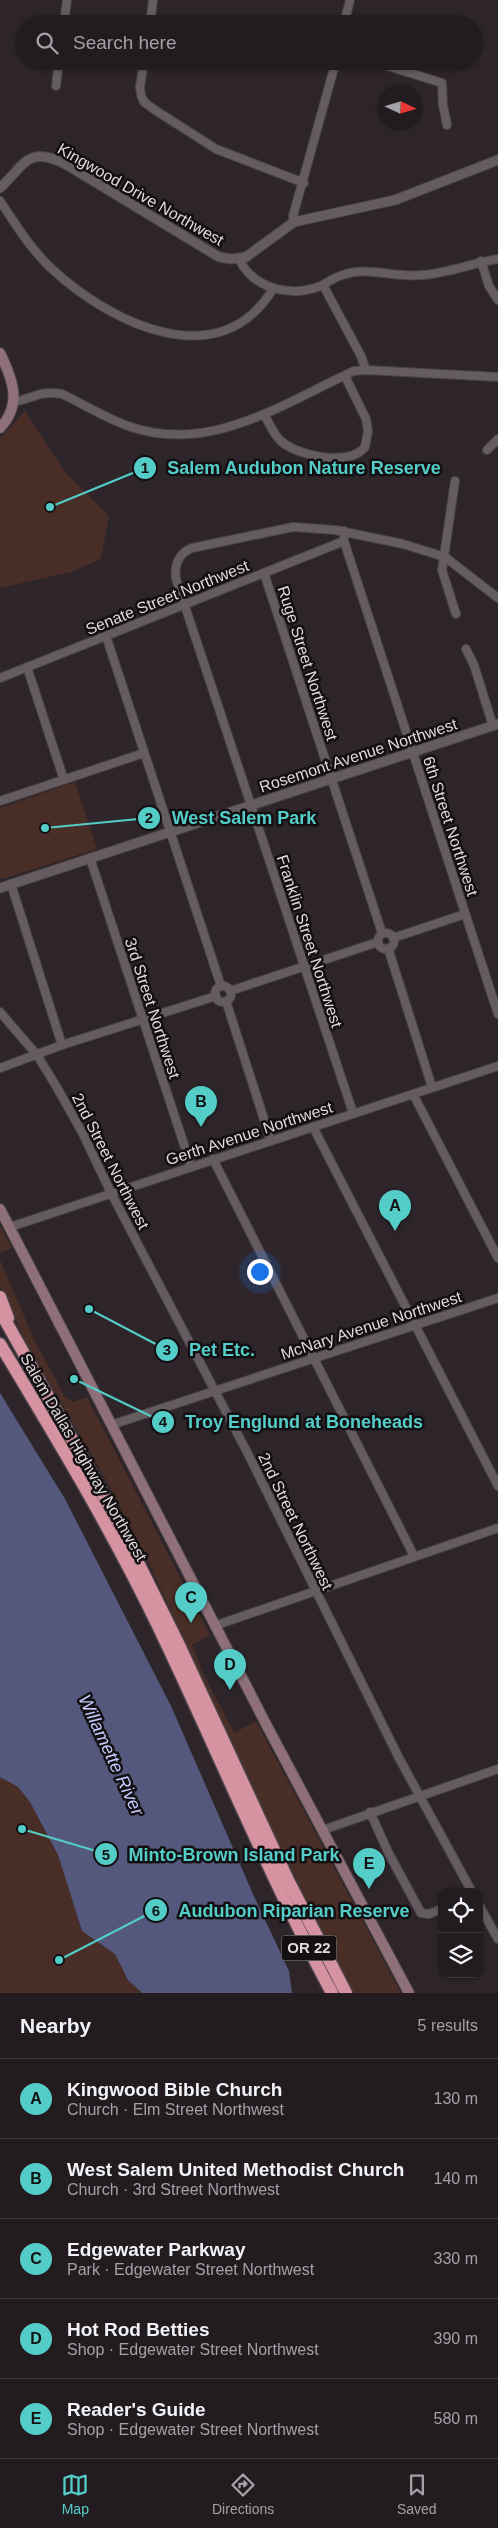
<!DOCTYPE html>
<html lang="en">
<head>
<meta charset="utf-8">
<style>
	:root { --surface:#221c20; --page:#2e292d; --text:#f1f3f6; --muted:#a2a1a5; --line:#3f3a3e; --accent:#54cdc8 }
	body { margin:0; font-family:Helvetica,sans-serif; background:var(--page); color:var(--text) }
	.controls { position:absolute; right:15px; bottom:15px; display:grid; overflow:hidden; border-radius:10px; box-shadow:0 1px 4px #0004 }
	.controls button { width:45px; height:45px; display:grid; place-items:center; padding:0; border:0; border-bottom:1px solid var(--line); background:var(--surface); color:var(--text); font:25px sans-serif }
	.compass { position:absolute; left:378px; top:85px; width:45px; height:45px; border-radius:50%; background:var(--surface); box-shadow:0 1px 4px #0004; rotate:94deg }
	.you { position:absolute; left:259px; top:1271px; width:18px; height:18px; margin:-12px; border:4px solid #fff; border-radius:50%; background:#1a73e8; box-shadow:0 0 0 8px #1a73e833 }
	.badge { display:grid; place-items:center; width:32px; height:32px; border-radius:50%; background:var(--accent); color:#111; font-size:16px; font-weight:700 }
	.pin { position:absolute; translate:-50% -41px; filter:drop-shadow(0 1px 2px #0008) }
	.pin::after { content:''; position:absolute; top:26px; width:18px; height:15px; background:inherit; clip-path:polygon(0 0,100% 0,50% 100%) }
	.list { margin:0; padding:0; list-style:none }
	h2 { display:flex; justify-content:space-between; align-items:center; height:65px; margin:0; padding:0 20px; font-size:21px }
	h2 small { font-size:16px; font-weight:400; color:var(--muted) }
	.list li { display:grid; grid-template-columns:32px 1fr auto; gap:15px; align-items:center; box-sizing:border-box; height:80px; padding:0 20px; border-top:1px solid var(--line) }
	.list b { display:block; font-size:19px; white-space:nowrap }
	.list p { margin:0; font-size:16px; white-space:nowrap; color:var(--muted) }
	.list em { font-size:16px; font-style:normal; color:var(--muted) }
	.icon { flex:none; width:28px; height:28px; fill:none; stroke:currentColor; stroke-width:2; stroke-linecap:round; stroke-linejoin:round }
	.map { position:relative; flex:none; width:498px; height:1993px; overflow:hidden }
	.search { position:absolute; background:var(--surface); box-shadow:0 1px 4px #0004; left:15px; right:15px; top:15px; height:55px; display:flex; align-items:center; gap:12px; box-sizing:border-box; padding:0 18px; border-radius:28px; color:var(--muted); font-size:19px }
	.sheet { height:465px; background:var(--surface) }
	nav { display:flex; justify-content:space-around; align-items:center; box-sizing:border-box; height:70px; border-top:1px solid var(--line); background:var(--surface); font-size:14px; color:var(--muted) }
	nav a { display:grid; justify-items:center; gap:2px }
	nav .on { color:var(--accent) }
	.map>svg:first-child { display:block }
	.green { fill:#492e27 }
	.water { fill:#54587c }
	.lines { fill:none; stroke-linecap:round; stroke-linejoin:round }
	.minor-casing { stroke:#4a4348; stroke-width:10 }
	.tertiary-casing { stroke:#4a4348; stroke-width:11 }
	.secondary-casing { stroke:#4a4348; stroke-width:12 }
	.trunk-casing { stroke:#4a4348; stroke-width:15 }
	.minor { stroke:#655c62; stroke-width:8 }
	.tertiary { stroke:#655c62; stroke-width:9 }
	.secondary { stroke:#8f7079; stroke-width:10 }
	.trunk { stroke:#d592a0; stroke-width:12 }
	.labels { text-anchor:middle; stroke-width:5; stroke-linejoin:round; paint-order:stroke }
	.shield { fill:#130f12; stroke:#a29da0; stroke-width:1 }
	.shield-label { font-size:15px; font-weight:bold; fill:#dfdadd }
	.street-label { font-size:16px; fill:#dfdadd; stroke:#130f12 }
	.water-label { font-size:18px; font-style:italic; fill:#c5ccff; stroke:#130f12 }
	.leader { fill:none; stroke:#54cdc8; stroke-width:2 }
	.callout-dot { fill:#54cdc8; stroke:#130f12; stroke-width:2 }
	.mark-label { font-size:15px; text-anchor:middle; font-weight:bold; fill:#111 }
	.callout-label { font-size:18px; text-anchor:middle; font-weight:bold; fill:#54cdc8; stroke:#130f12; stroke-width:5; stroke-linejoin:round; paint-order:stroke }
</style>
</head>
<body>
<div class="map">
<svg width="498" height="1993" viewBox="0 0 498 1993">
	<rect width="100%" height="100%" fill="#2d252a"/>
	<g class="green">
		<polygon points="25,411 66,473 109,516 101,559 71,572 0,588 0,438"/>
		<polygon points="75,782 97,849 6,878 0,878 0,808"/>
		<polygon points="0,1225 12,1248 0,1253"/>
		<polygon points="0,1260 34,1339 65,1397 73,1402 87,1397 210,1635 192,1645 203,1673 234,1733 256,1721 401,1993 354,1993 341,1971 248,1779 149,1563 106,1480 28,1346 13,1315 0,1287"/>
		<polygon points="0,1777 18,1787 30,1802 58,1855 82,1931 115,1954 128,1980 142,1993 0,1993"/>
	</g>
	<polygon class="water" points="0,1393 65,1499 171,1706 253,1894 289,1971 292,1993 142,1993 128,1980 115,1954 82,1931 58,1855 30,1802 18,1787 0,1777"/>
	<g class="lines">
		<g class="minor-casing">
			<g id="minor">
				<polyline points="64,24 67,0"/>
				<polyline points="150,24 153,0"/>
				<polyline points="344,24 350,0"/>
				<polyline points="144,61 140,87 141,95 144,102 155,110 216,149 304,183"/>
				<polyline points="233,61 235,62"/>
				<polyline points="372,61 442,83 443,105 447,125"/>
				<polyline points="56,86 59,61"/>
				<path d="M0,201c16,24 31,49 53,69 58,53 166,107 220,19"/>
				<polyline points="294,222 293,216 336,61"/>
				<path d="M239,259c15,31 54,39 84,26l38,71 5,14"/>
				<polyline points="481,261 489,286 498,300"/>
				<path d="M323,285c38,-26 60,-6 100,-10 25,-2 50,-12 75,-16"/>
				<path d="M14,402c19,-4 27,-12 48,-8 23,11 45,25 69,33 80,27 153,-24 223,-56l12,-1 132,7"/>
				<path d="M264,414c5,9 9,20 17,27 16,15 69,26 84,6l3,-16 -2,-12 -21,-43"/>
				<polyline points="487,450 498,439"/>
				<polyline points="455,481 442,570 456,614"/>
				<polyline points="344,531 344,541 498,1014"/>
				<polyline points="264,573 382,933"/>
				<polyline points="106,636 221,986"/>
				<polyline points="466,649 474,665 493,726"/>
				<polyline points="27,667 64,780"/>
				<polyline points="0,678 344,541"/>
				<polyline points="0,801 144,753"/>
				<polyline points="90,858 191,1166"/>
				<polyline points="11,884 62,1045"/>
				<circle cx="386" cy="941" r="8"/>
				<polyline points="393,938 465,914"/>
				<polyline points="388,948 432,1087"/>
				<circle cx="223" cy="994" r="8"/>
				<polyline points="230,991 378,942"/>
				<polyline points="226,1001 271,1141"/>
				<polyline points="0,1012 37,1055 56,1086 82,1132 111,1193 246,1450 399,1758 472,1892"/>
				<polyline points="0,1068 62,1045 216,996"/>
				<polyline points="413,1094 498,1258"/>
				<path d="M353,1113l-177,-534c-2,-14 3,-26 16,-31l101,-21 42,3 68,14 42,13 53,41"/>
				<polyline points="313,1127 498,1486"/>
				<polyline points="213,1159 414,1556"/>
				<polyline points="10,1227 498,1066"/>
				<polyline points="111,1425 498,1298"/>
				<polyline points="214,1626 498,1528"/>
				<polyline points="370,1812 389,1854 421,1913 429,1914 442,1909"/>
				<polyline points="323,1830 498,1769"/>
				<polyline points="479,1905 498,1939"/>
			</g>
		</g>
		<g class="tertiary-casing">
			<g id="tertiary">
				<path d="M0,188c25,-23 28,-44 67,-23l152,92 12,2 15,-2 48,-35 101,-22 103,-40"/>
				<polyline points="0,888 498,724"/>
			</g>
		</g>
		<g class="secondary-casing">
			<g id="secondary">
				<path d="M0,353c12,25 23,51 0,75"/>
				<polyline points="0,1209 267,1726 409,1993"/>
			</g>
		</g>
		<g class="trunk-casing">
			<g id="trunk">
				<polyline points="0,1297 8,1318"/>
				<polyline points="0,1311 114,1514 179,1645 288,1880 346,1993"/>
				<path d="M0,1344c56,93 112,186 159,284 58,121 109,246 173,365"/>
			</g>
		</g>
		<use href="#minor" class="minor"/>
		<use href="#tertiary" class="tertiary"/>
		<use href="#secondary" class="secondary"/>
		<use href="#trunk" class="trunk"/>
	</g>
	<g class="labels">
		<rect class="shield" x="281.5" y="1935.5" width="55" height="25" rx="4"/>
		<g class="shield-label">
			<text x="309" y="1953">OR 22</text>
		</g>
		<g class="street-label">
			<text transform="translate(141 194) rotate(30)" y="6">Kingwood Drive Northwest</text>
			<text transform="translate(167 597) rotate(-22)" y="6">Senate Street Northwest</text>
			<text transform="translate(308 663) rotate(72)" y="6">Ruge Street Northwest</text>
			<text transform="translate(358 755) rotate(-18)" y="6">Rosemont Avenue Northwest</text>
			<text transform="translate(451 826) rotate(72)" y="6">6th Street Northwest</text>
			<text transform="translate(310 941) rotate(72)" y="6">Franklin Street Northwest</text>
			<text transform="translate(153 1008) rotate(72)" y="6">3rd Street Northwest</text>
			<text transform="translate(249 1133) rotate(-18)" y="6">Gerth Avenue Northwest</text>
			<text transform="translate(111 1161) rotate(63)" y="6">2nd Street Northwest</text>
			<text transform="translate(371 1325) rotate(-18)" y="6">McNary Avenue Northwest</text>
			<text transform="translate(84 1457) rotate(60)" y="6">Salem Dallas Highway Northwest</text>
			<text transform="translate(296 1521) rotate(64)" y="6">2nd Street Northwest</text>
		</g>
		<g class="water-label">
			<text transform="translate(111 1755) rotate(65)" y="6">Willamette River</text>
		</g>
	</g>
	<path class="leader" d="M50 507L145 468M45 828L149 818M89 1309L167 1350M74 1379L163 1422M22 1829L106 1854M59 1960L156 1910"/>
	<g class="callout-dot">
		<circle cx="50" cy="507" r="5"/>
		<circle cx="45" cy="828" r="5"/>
		<circle cx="89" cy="1309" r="5"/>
		<circle cx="74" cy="1379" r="5"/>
		<circle cx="22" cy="1829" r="5"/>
		<circle cx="59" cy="1960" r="5"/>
		<circle cx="145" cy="468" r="12"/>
		<circle cx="149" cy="818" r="12"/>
		<circle cx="167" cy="1350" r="12"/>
		<circle cx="163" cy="1422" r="12"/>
		<circle cx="106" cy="1854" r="12"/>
		<circle cx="156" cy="1910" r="12"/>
	</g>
	<g class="mark-label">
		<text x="145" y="473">1</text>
		<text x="149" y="823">2</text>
		<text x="167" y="1355">3</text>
		<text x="163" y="1427">4</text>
		<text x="106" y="1860">5</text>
		<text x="156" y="1916">6</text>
	</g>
	<g class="callout-label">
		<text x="304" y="474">Salem Audubon Nature Reserve</text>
		<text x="244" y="824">West Salem Park</text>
		<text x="222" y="1356">Pet Etc.</text>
		<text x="304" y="1428">Troy Englund at Boneheads</text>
		<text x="234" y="1861">Minto-Brown Island Park</text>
		<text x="294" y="1917">Audubon Riparian Reserve</text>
	</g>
</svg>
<div class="controls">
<button><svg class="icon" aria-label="locate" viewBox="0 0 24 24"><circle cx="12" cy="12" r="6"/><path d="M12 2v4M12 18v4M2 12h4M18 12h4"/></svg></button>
<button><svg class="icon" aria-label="layers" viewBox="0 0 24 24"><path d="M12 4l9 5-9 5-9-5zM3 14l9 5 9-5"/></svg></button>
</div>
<svg class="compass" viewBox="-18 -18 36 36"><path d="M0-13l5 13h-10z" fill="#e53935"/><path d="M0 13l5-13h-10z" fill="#a2a1a5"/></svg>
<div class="you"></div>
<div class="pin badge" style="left:395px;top:1231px">A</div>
<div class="pin badge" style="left:201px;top:1127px">B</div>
<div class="pin badge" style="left:191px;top:1623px">C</div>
<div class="pin badge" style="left:230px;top:1690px">D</div>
<div class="pin badge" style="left:369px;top:1889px">E</div>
<div class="search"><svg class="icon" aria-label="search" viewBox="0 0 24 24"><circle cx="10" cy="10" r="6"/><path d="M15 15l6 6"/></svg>Search here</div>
</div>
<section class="sheet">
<h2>Nearby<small>5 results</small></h2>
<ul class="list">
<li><span class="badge">A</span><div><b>Kingwood Bible Church</b><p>Church · Elm Street Northwest</p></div><em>130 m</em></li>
<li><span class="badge">B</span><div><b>West Salem United Methodist Church</b><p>Church · 3rd Street Northwest</p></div><em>140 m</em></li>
<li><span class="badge">C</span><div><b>Edgewater Parkway</b><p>Park · Edgewater Street Northwest</p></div><em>330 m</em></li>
<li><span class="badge">D</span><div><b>Hot Rod Betties</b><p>Shop · Edgewater Street Northwest</p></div><em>390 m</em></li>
<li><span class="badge">E</span><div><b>Reader's Guide</b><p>Shop · Edgewater Street Northwest</p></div><em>580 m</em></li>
</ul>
</section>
<nav>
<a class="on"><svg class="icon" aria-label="map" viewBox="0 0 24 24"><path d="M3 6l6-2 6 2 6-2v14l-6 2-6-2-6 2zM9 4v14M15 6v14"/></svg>Map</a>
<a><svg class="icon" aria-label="directions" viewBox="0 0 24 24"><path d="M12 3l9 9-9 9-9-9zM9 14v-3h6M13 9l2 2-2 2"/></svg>Directions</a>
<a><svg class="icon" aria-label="saved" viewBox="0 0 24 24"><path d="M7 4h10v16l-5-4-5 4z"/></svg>Saved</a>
</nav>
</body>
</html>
